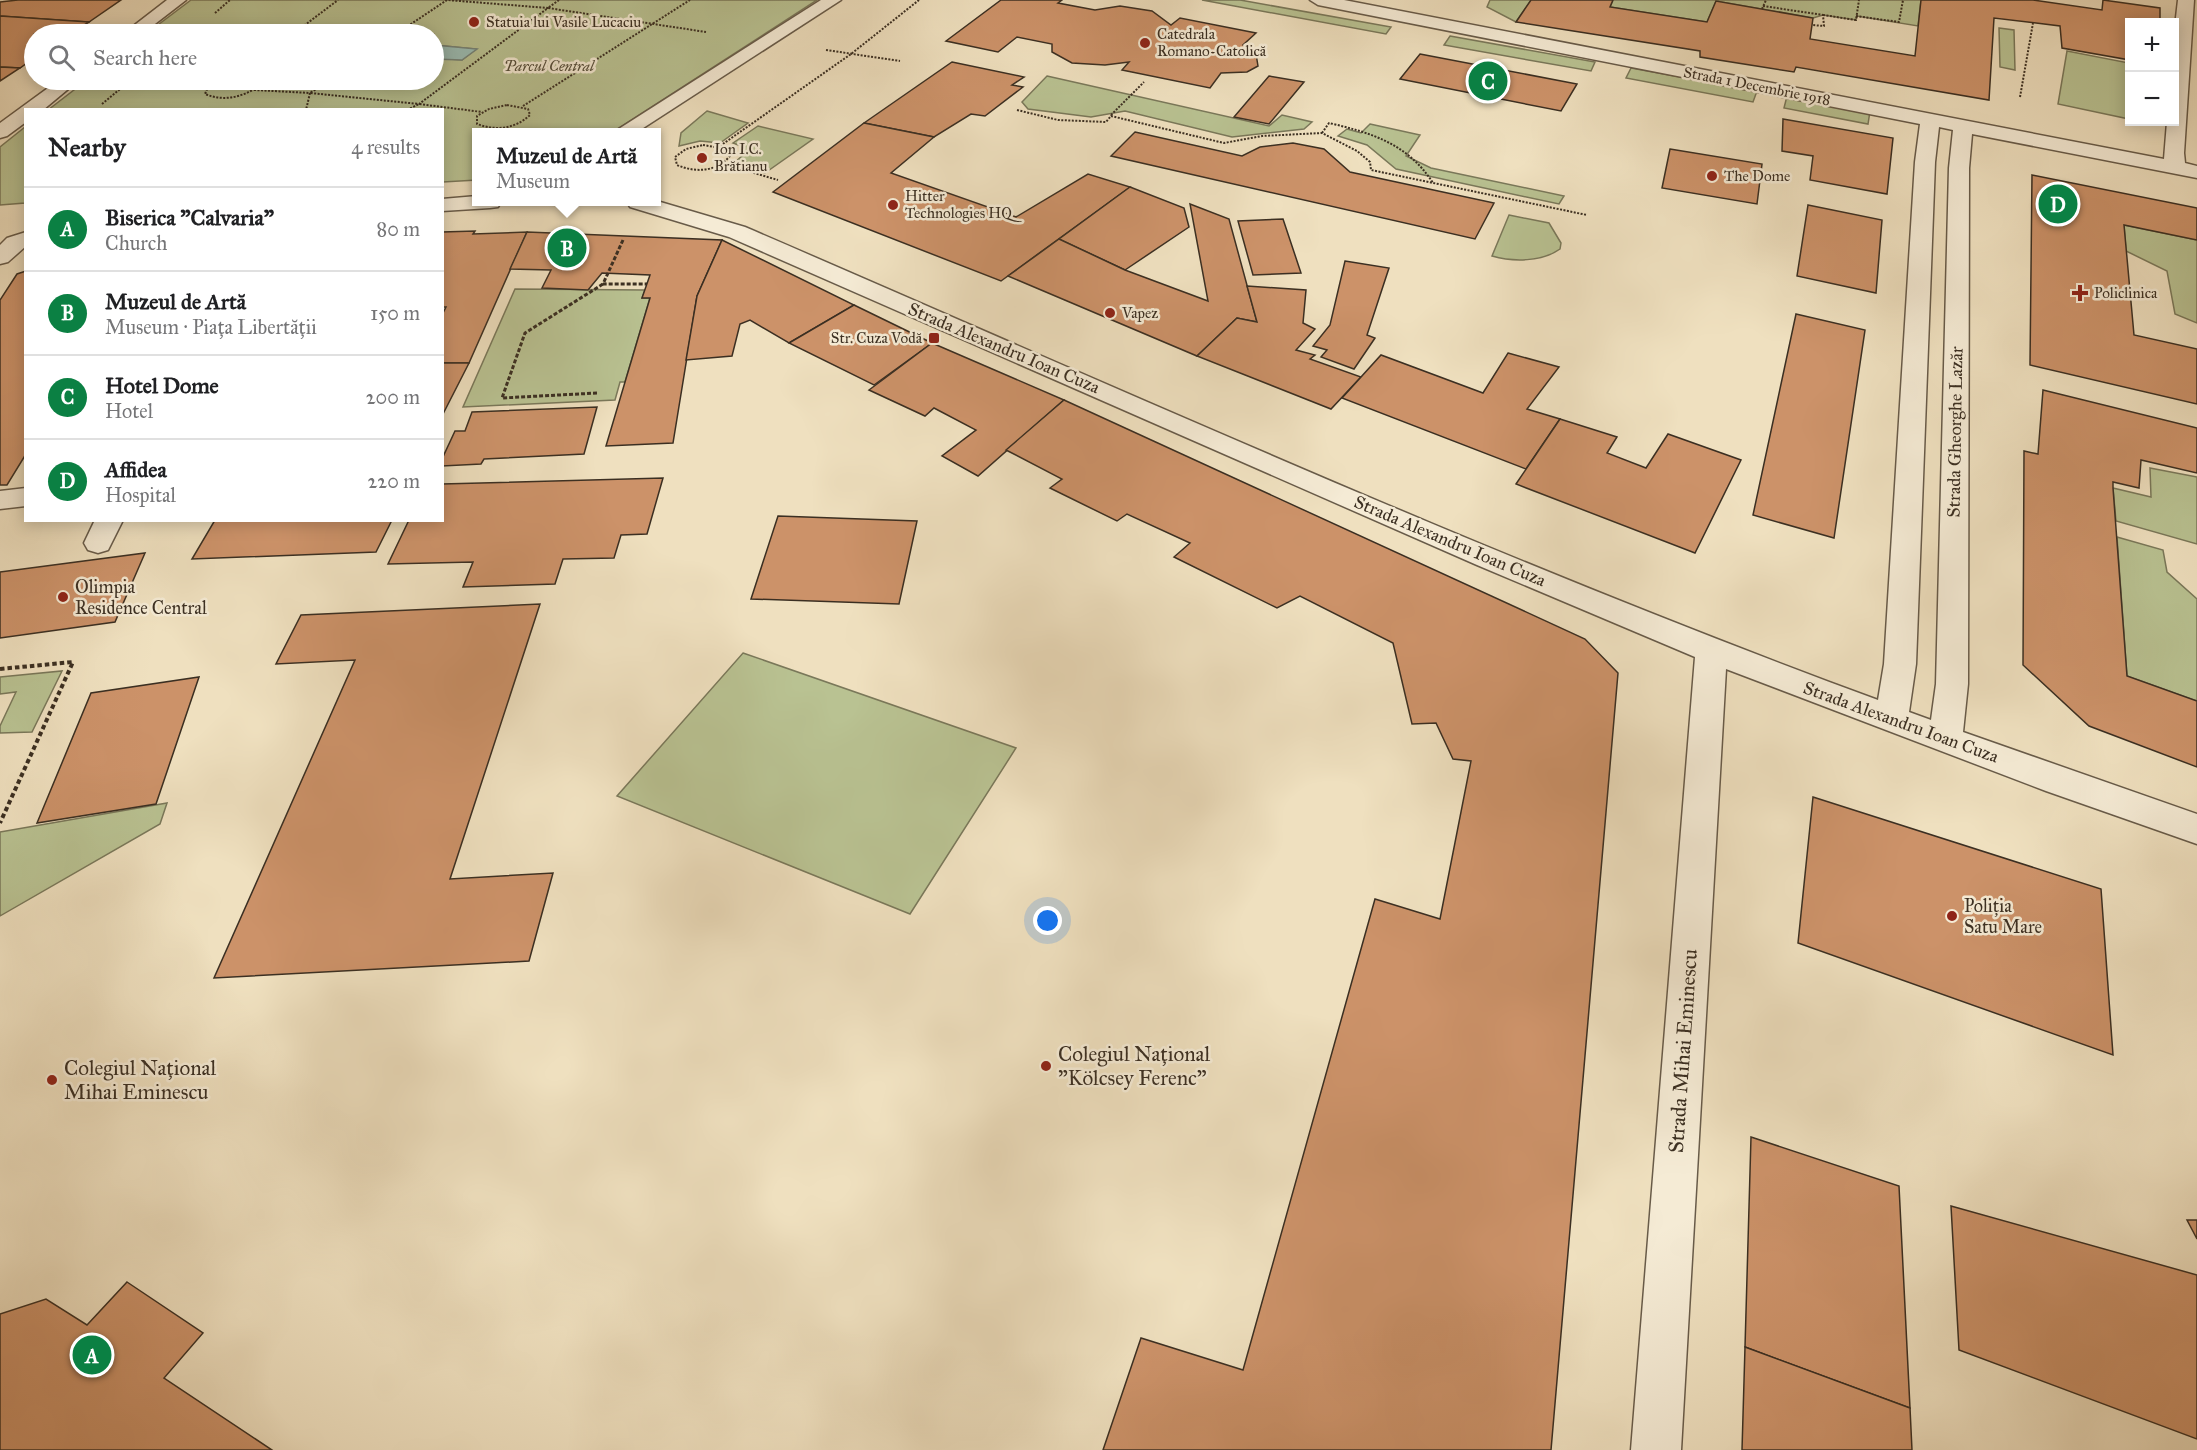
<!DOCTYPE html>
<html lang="en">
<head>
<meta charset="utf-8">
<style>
	:root { --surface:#fff; --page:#f2f2f2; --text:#202124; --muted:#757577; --line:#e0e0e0; --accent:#0b8043 }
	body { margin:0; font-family:"IM FELL Great Primer",serif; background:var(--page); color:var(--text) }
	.controls { position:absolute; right:18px; top:18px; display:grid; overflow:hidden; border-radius:0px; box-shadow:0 3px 15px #0003 }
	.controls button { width:54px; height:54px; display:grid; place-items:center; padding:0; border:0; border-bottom:2px solid var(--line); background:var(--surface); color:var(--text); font:30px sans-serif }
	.you { position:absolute; left:1048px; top:921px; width:21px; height:21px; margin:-15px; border:4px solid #fff; border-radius:50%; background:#1a73e8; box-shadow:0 0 0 9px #1a73e833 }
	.badge { display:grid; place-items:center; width:39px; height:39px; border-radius:50%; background:var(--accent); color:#fff; font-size:20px; font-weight:700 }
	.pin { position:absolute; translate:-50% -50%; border:3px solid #fff; box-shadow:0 2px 6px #0006 }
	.popup { position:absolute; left:472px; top:128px; width:189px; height:78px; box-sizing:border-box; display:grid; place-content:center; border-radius:0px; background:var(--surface); filter:drop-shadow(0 2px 4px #0005); font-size:20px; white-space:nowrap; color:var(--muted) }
	.popup b { font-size:22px; color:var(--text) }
	.popup::after { content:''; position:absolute; left:50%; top:100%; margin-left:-12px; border:12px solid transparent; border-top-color:var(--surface) }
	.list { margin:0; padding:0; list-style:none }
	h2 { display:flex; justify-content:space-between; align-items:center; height:78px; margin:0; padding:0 24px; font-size:26px }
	h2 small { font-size:20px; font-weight:400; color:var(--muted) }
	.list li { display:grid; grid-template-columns:39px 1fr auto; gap:18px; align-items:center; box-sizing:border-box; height:84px; padding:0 24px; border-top:2px solid var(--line) }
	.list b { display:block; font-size:22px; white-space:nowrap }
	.list p { margin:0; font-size:20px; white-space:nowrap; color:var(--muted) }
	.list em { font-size:20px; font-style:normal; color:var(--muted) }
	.icon { flex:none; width:33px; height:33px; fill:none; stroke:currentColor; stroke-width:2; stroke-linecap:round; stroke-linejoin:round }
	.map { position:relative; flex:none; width:2197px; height:1450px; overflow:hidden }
	.search { position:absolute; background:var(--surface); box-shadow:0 3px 15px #0003; left:24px; top:24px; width:420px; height:66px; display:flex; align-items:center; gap:15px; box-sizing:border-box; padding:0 21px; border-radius:33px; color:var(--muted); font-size:22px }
	.panel { position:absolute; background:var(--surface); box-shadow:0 3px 15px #0003; left:24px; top:108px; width:420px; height:414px; border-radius:0px }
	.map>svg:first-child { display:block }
	.green { fill:#b9c292; stroke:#7a785a; stroke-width:1.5 }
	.water { fill:#9abdb5; stroke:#74847a; stroke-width:1.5 }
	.building { fill:#cc9269; stroke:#3b2f22; stroke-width:1.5 }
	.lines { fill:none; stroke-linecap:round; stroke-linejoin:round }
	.minor-casing { stroke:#685b49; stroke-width:3 }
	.path-far2 { stroke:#3b2f22; stroke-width:2; stroke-dasharray:2 1.5; stroke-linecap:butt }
	.path-far1 { stroke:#3b2f22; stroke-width:3; stroke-dasharray:4 2; stroke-linecap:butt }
	.path { stroke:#3b2f22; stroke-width:4; stroke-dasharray:4.5 3; stroke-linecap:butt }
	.minor { fill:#f5ebd5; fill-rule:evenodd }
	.poi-dot { fill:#8f2418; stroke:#f5ebd5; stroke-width:2 }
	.labels { text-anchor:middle; stroke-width:5; stroke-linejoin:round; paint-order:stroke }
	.far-poi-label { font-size:15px; fill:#3b2f22; stroke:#f5ebd5; text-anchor:start }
	.far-park-label { font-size:15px; font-style:italic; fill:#544c38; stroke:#f5ebd5 }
	.far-street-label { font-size:15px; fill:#3b2f22; stroke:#f5ebd5 }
	.street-label { font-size:18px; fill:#3b2f22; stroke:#f5ebd5 }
	.poi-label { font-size:18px; fill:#3b2f22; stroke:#f5ebd5; text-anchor:start }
	.near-street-label { font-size:21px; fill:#3b2f22; stroke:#f5ebd5 }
	.near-poi-label { font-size:21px; fill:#3b2f22; stroke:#f5ebd5; text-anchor:start }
</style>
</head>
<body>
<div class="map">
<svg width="2197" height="1450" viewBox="0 0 2197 1450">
	<rect width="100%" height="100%" fill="#efe0bf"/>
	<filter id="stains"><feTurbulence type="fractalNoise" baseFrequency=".00333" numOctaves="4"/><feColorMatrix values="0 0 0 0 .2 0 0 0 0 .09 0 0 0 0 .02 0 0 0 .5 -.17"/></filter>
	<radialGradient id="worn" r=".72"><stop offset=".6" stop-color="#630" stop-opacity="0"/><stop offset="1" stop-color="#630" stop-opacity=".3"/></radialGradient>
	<g class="green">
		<path d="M191,0h626l-204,132h-136v48l-34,2 -1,-72h-394l39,-30h287c17,7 40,0 60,0l2,-22 26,2 14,-11 -42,-4v-11h-288z"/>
		<polygon points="1202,0 1240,0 1391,27 1386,34"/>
		<polygon points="1490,0 1531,0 1516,22 1487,7"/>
		<polygon points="1613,0 1921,0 1918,26 1857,16 1856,20 1823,15 1813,18 1716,1 1707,22 1610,7"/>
		<polygon points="1999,28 2014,30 2015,70 2000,67"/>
		<polygon points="1450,36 1595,62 1591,71 1444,45"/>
		<polygon points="2067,51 2129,63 2129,119 2058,104"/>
		<polygon points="1631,68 1757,91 1753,102 1626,78"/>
		<polygon points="1047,76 1269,126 1282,115 1312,122 1304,129 1232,137 1125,111 1091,117 1028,109 1022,102"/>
		<polygon points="1787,96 1870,111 1868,124 1784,108"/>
		<polygon points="707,111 748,123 720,143 700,141 679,146 681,133"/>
		<polygon points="1370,124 1420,135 1406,156 1431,168 1564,196 1559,204 1396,169 1367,145 1338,136 1347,129 1361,133"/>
		<polygon points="758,126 813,139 765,173 733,164 743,155 741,146 733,143"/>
		<polygon points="25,127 25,203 0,205 0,147"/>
		<path d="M1509,215l40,8 12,20 -1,6c-18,13 -47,13 -68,7z"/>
		<polygon points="2124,225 2197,240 2197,323 2175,314 2167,271 2126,251"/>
		<polygon points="515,289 645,290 642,298 650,298 625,382 620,382 615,400 463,407"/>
		<polygon points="2150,468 2197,477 2197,544 2116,521 2113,488 2151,497"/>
		<polygon points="2117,537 2163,550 2167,572 2197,599 2197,701 2127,676"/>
		<polygon points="743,653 1016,748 910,914 617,796"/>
		<polygon points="62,671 32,732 0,733 0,726 16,692 0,694 0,677"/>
		<polygon points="167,803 160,824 0,916 0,832"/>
	</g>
	<polygon class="water" points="434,45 477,49 462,60 434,59"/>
	<g class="building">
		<polygon points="18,0 121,0 89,22 0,16 0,2"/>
		<polygon points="1001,0 1062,0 1058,3 1095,10 1120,6 1152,11 1171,25 1180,18 1256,33 1243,45 1256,54 1258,66 1247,72 1221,73 1210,88 1122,70 1129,62 1105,65 1072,63 1052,52 1052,44 1017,37 998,52 946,41"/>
		<polygon points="1531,0 1613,0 1610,7 1707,22 1716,1 1813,18 1810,39 1915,56 1921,0 2033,0 2102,10 2103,0 2160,8 2160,22 2130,22 2130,60 2062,48 2060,26 1994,18 1989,100 1796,67 1794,72 1700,57 1700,51 1516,22"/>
		<polygon points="0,16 89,22 70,34 34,34 34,58 20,68 0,67"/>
		<polygon points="1420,54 1577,84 1561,111 1400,79"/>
		<polygon points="952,62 1024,77 1012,85 1023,87 985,116 971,114 934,137 864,123"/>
		<polygon points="0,67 20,68 0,81"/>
		<polygon points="1269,76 1304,82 1269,124 1234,117"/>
		<polygon points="1783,119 1893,138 1887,194 1810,180 1813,156 1782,151"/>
		<polygon points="864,123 934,137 891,173 1016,217 1088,174 1130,187 1001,281 773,192"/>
		<polygon points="1135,132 1242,156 1260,147 1293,143 1324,149 1350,172 1494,203 1475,239 1111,156"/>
		<polygon points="1670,149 1762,164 1757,204 1662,188"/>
		<polygon points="2032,175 2197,208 2197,240 2124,225 2134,335 2197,349 2197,404 2030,365"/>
		<polygon points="1130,187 1184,208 1189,227 1125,270 1059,239"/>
		<polygon points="1190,204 1229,219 1257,322 1237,318 1197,356 1008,276 1059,239 1125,270 1208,301"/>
		<polygon points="1808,205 1882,220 1876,293 1797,276"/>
		<polygon points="1283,219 1301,273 1253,275 1238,221"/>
		<polygon points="475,231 473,234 527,232 469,363 442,363 442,315 446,307 442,307 442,232"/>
		<polygon points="527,232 722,240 697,296 673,443 606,446 650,298 642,298 650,275 602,273 588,290 542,288 551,270 510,269"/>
		<polygon points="722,240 854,305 789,343 750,320 740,324 732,356 686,360 697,296"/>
		<polygon points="1345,261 1389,268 1367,335 1375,338 1354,369 1321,357 1327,350 1313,346 1330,325"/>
		<polygon points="26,271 26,454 7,485 0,485 0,300 17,274"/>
		<polygon points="1247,286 1306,290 1303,323 1315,329 1296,350 1315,355 1310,359 1361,377 1331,409 1197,356 1237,318 1257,322"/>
		<polygon points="854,305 932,343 874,385 789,343"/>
		<polygon points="1796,314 1865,330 1834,538 1753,515"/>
		<polygon points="932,343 1064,400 978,476 942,456 976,430 934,408 925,416 869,390"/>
		<polygon points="1508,353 1559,367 1527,409 1560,419 1526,469 1342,398 1381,355 1483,393"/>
		<polygon points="442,363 469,363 442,416"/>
		<polygon points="2043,390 2197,428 2197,473 2141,460 2139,488 2113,482 2113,488 2127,676 2197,701 2197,767 2089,726 2023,665 2024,451 2038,454"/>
		<polygon points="1064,400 1585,639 1618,673 1551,1450 1103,1450 1141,1338 1243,1370 1375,899 1440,919 1471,761 1453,759 1436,723 1412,724 1393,643 1300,596 1277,608 1174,557 1190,543 1127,514 1117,521 1050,488 1062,479 1006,450"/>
		<polygon points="597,407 584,454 484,459 481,464 442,466 442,459 455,431 465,431 472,412"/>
		<polygon points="1560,419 1617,437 1607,453 1646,468 1668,434 1741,460 1695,553 1516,484"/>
		<polygon points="663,478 647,534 621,535 614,558 563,559 555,584 463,587 473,562 388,564 409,520 442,520 442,484"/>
		<polygon points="778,516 917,521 899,604 751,599"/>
		<polygon points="215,520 392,520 376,552 192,559"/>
		<polygon points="145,553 115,622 0,638 0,572"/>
		<polygon points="540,604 450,879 553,873 529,961 214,978 355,660 276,664 301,615"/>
		<polygon points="199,677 156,804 37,823 91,693"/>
		<polygon points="1813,797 2101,889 2113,1055 1798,943"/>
		<polygon points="1751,1137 1899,1186 1910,1408 1745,1347"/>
		<polygon points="1951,1206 2197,1275 2197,1439 1959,1350"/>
		<polygon points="2187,1220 2197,1220 2197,1239"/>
		<polygon points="127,1282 203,1333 164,1378 272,1450 0,1450 0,1314 46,1299 87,1325"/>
		<polygon points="1745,1347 1910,1408 1912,1450 1742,1450"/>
	</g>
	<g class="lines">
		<g class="minor-casing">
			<g id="minor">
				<polygon points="167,0 186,0 142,34 123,34"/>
				<polygon points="821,0 841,0 637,132 614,132"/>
				<path d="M1310,0h34l820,159 3,-37h7v-87l4,-35h16l-10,153 1,10 12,3v12l-225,-44 -3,34 -1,516 -5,48 234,82v30l-151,-53 -320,-122 -45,781h-50l64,-793 -218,-92 -748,-328 -99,-30 -3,-5 30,-1 88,26c376,162 749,332 1133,473l6,-36 31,-502 5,-38 -602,-119zM1939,127l14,3 -4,38 -13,516 -5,36 -22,-8 7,-48 19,-502z"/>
				<polygon points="59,80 79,80 43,110 26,110 26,122 7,136 0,138 0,123"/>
				<polygon points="477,196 477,202 501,202 498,207 490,208 442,211 442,199"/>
				<polygon points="26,232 26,246 8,262 0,264 0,245 7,238"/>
				<polygon points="26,488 26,506 0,509 0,491"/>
				<polygon points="95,520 123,520 108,550 98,553 88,550 84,543"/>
			</g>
		</g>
		<g class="path-far2">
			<polyline points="559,0 548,8 706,32"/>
			<polyline points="1763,6 1823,15 1824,26 1812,25"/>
			<polyline points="1762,9 1766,0"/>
			<polyline points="215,13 230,0"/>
			<polyline points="1823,15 1856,20 1859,0"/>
			<polyline points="1856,16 1899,22 1903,0"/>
			<polyline points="293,34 338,0"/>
			<polyline points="826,50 900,61"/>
			<polyline points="110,80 130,81"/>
			<path d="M222,80l-14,7 -3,7c19,8 38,3 54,-8l-1,-6"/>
			<polyline points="330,80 310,93 419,104 548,8 447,0 396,34"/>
			<polyline points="254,90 310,93 306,110"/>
			<polyline points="2020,97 2033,23"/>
			<polyline points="102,104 131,80"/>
			<path d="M507,105l21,4 2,6c-15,14 -34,16 -53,9v-8l12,-7z"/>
			<polyline points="523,106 690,0"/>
			<polyline points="407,110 419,104 482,112"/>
			<polyline points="1017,110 1058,120 1106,122 1111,116 1224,143 1262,136 1322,133 1357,151 1370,162 1371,170 1587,215"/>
			<polyline points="1111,115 1144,82"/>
			<path d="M1322,133l7,-10c43,10 79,21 104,60"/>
			<path d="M703,145l24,4 3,7c-14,16 -34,17 -53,9l-2,-8 11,-8z"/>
			<polyline points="720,146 851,54 919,0"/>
			<polyline points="723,164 778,180"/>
		</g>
		<g class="path-far1">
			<polyline points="623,240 603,284 647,284"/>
			<polyline points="597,393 502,398 525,333 603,284"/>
		</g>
		<polyline class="path" points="0,669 73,662 0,823"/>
		<use href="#minor" class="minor"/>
	</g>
	<g class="poi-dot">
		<circle cx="474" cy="22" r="6"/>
		<circle cx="1145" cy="43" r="6"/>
		<circle cx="702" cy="158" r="6"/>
		<circle cx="1712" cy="176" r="6"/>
		<circle cx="893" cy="205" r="6"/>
		<path d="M2077 284h6v6h6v6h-6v6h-6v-6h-6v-6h6z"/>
		<circle cx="1110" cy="313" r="6"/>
		<rect x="928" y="332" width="12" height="12" rx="3"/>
		<circle cx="63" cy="597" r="6"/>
		<circle cx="1952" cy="916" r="6"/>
		<circle cx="1046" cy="1066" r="6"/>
		<circle cx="52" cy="1080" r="6"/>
	</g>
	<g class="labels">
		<g class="far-poi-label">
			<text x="486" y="27">Statuia lui Vasile Lucaciu</text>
			<text x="1157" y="39">Catedrala<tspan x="1157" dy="17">Romano-Catolică</tspan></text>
			<text x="714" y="154">Ion I.C.<tspan x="714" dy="17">Brătianu</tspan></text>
			<text x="1724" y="181">The Dome</text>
			<text x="905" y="201">Hitter<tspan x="905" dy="17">Technologies HQ</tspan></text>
			<text x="2094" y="298">Policlinica</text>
			<text x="1122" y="318">Vapez</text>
			<text x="922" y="343" text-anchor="end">Str. Cuza Vodă</text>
		</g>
		<g class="far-park-label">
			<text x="549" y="71">Parcul Central</text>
		</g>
		<g class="far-street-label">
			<text transform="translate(1757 86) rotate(11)" y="5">Strada 1 Decembrie 1918</text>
		</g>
		<g class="street-label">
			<text transform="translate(1004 348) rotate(23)" y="6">Strada Alexandru Ioan Cuza</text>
			<text transform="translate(1955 432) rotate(-89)" y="6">Strada Gheorghe Lazăr</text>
			<text transform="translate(1450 541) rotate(23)" y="6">Strada Alexandru Ioan Cuza</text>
			<text transform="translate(1901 722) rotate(20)" y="6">Strada Alexandru Ioan Cuza</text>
		</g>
		<g class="poi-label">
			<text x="75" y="593">Olimpia<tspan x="75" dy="21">Residence Central</tspan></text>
			<text x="1964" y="912">Poliția<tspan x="1964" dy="21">Satu Mare</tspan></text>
		</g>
		<g class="near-street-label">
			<text transform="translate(1683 1051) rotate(-86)" y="7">Strada Mihai Eminescu</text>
		</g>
		<g class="near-poi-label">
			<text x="1058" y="1061">Colegiul Național<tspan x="1058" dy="24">"Kölcsey Ferenc"</tspan></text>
			<text x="64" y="1075">Colegiul Național<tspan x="64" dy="24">Mihai Eminescu</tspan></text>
		</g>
	</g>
	<rect width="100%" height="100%" filter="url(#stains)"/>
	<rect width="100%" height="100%" fill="url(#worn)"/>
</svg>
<div class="controls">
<button>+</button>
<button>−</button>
</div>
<div class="you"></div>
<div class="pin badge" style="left:92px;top:1355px">A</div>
<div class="pin badge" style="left:567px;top:248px">B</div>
<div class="popup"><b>Muzeul de Artă</b>Museum</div>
<div class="pin badge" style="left:1488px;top:81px">C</div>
<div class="pin badge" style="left:2058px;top:204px">D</div>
<div class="search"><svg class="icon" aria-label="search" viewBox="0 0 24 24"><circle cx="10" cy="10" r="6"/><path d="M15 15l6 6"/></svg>Search here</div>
<section class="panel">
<h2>Nearby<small>4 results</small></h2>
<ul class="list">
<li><span class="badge">A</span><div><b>Biserica &quot;Calvaria&quot;</b><p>Church</p></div><em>80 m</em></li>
<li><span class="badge">B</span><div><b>Muzeul de Artă</b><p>Museum · Piața Libertății</p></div><em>150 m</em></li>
<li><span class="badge">C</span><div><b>Hotel Dome</b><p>Hotel</p></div><em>200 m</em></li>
<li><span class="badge">D</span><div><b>Affidea</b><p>Hospital</p></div><em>220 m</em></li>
</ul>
</section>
</div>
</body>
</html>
